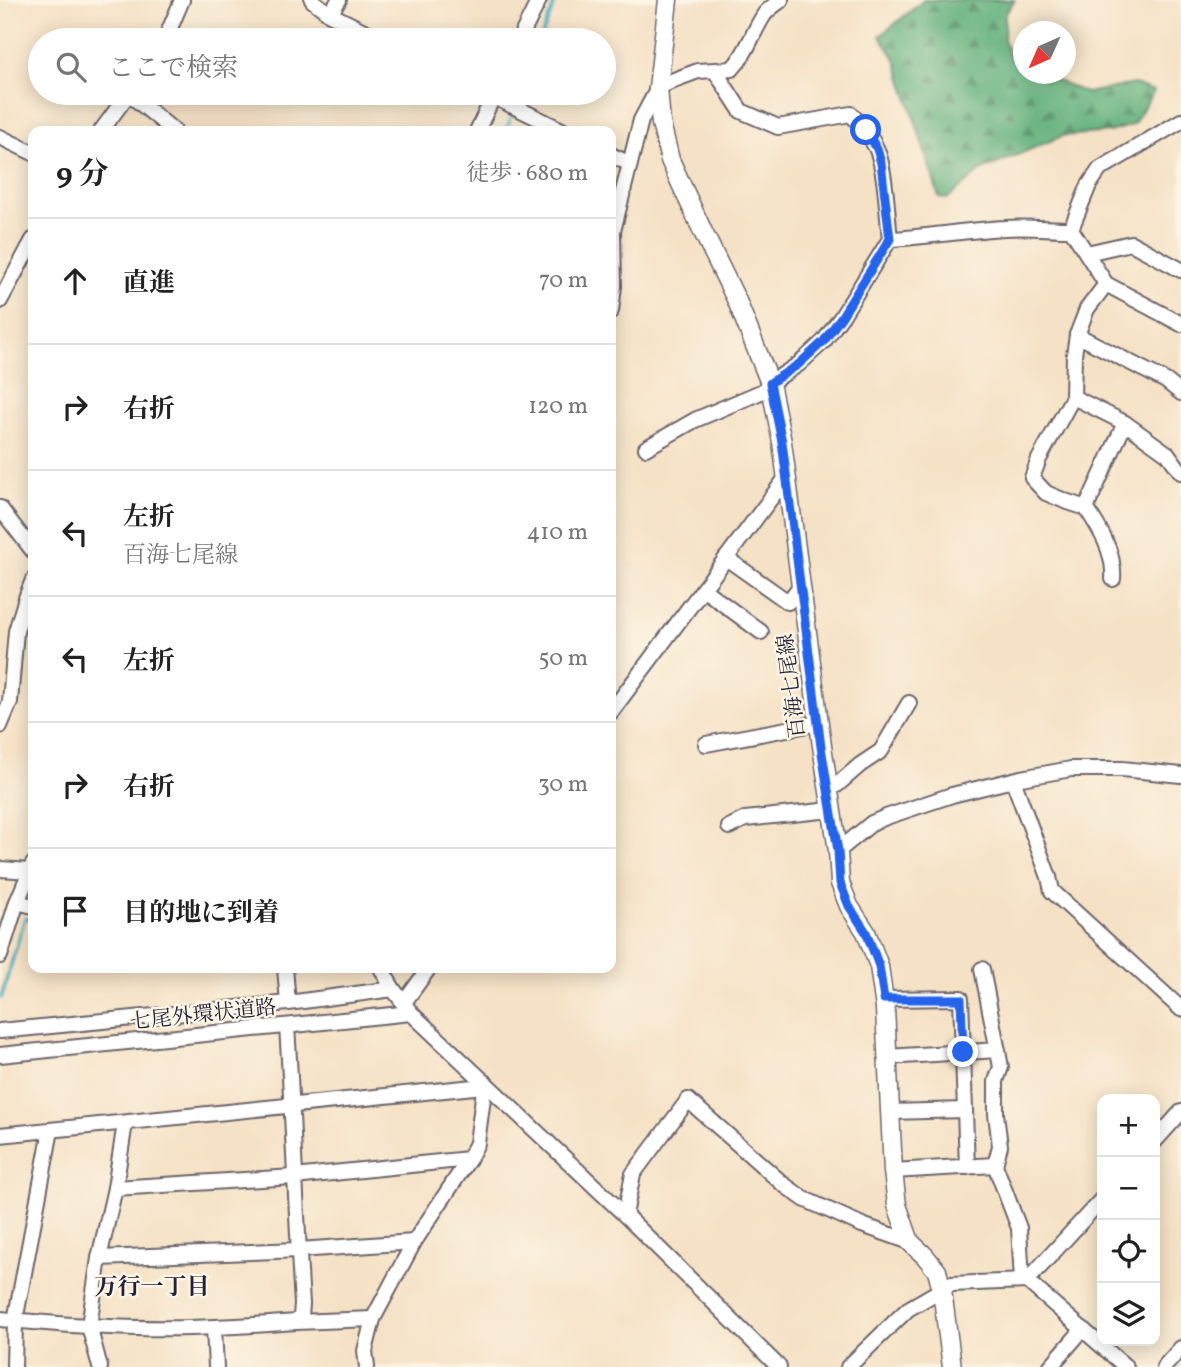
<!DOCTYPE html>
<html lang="ja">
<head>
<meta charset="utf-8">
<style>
	:root { --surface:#fff; --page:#f6f6f6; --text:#222; --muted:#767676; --line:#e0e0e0 }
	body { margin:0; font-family:Vollkorn,"Noto Serif JP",serif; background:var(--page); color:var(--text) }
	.controls { position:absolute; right:21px; bottom:21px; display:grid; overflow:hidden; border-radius:14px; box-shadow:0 4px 18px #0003 }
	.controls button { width:63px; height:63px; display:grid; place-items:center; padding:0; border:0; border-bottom:2px solid var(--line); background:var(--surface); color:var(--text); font:35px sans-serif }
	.compass { position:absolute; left:1013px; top:21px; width:63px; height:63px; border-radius:50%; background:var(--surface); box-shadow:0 4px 18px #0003; rotate:225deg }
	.stop { position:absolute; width:21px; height:21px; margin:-16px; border:5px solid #2563eb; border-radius:50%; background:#fff }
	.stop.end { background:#2563eb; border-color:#fff; box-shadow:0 2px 7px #0008 }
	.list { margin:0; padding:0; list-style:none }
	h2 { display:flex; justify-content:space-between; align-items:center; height:91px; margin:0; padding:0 28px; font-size:30px }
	h2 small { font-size:23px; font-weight:400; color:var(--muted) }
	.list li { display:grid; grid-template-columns:46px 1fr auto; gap:21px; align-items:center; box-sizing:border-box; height:126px; padding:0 28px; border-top:2px solid var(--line) }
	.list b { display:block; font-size:26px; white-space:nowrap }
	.list p { margin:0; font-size:23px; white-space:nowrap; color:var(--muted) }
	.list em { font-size:23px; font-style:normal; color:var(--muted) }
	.icon { flex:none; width:38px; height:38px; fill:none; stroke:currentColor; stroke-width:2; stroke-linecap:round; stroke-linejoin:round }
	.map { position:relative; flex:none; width:1181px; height:1367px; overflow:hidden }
	.search { position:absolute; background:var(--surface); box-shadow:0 4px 18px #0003; left:28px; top:28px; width:588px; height:77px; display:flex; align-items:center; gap:18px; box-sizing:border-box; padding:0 24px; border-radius:38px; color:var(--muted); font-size:26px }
	.panel { position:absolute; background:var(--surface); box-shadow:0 4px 18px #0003; left:28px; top:126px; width:588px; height:847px; border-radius:14px }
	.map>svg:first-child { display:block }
	.forest { fill:url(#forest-firs); stroke:#40685a; stroke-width:2 }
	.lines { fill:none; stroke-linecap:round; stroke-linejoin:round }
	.stream { stroke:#3ea9be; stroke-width:3.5 }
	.minor-casing { stroke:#6c656b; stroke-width:18 }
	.major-casing { stroke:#6c656b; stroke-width:21 }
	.minor { stroke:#fff; stroke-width:14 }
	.major { stroke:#fff; stroke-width:18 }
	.route { stroke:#2563eb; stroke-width:9 }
	.labels { text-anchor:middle; stroke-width:5; stroke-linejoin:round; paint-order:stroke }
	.street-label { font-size:21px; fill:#22223b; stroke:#fcf5e5 }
	.neighbourhood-label { font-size:23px; font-weight:bold; fill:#22223b; stroke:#fcf5e5 }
</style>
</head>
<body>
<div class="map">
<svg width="1181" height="1367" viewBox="0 0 1181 1367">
	<defs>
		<pattern id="forest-firs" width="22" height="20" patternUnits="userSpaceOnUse" patternTransform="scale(1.75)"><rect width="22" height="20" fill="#5faf7a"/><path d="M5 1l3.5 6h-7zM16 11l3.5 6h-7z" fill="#4e8e65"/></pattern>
	</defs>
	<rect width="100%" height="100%" fill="#fcf5e5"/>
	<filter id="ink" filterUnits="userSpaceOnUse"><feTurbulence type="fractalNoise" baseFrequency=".0143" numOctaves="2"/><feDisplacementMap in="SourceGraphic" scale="14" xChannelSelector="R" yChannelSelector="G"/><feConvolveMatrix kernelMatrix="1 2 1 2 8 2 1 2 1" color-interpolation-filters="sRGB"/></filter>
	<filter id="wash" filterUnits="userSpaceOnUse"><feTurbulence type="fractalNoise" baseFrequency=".00686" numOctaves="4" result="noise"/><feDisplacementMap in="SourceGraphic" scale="28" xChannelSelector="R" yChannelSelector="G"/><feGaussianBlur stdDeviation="1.57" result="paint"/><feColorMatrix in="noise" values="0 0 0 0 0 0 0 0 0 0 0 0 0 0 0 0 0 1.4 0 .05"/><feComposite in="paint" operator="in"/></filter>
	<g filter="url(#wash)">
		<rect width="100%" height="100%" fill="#f5e1c5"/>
		<polygon class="forest" points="924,0 1015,0 1005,15 1004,41 1011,59 1023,65 1024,74 1042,74 1086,93 1134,84 1154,91 1133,125 1109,132 1062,136 980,171 947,199 939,197 896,60 880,36"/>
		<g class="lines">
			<g class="stream">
				<polyline points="540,40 556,0"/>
				<polyline points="517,104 520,93"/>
				<polyline points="505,131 514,111"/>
				<polyline points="1,998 25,918 33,920"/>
			</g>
		</g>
	</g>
	<g filter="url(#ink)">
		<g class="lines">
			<g class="minor-casing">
				<g id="minor">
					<polyline points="312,0 330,14 339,0"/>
					<polyline points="330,14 382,40"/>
					<polyline points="165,40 182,0"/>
					<polyline points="519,40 539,0"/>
					<path d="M715,71l26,40 37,16 73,-13c10,11 20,22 26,36 9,23 10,64 13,89"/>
					<polyline points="128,93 174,131"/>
					<polyline points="486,93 564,131"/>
					<polyline points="1181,121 1100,169 1089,185 1071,229 1106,284 1181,324"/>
					<polyline points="101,131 129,93"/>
					<polyline points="477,131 495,93"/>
					<polyline points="0,137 33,153"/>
					<polyline points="611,155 630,164"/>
					<polyline points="1087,253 1131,243 1181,270"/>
					<polyline points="1106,284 1087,309 1077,335 1074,355 1073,397 1039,459 1032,478 1046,493 1065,501 1086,508 1125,423"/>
					<polyline points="0,301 33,240"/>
					<path d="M611,311l3,-25 -1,-55 28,-111 17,-32 16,-8 24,-9 34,-2c15,-15 20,-36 32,-54 4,-6 11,-10 17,-15"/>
					<polyline points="1077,335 1166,381 1181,393"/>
					<polyline points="1073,397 1125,423 1168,454 1181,472"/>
					<path d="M646,448l49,-28 68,-29 7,-8 29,-19 25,-23 18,-25 48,-77c38,-2 76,-9 115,-11 22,-2 44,1 66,1"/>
					<polyline points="0,508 33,551"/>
					<path d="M1086,508c14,21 29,45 27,71"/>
					<polyline points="726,558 788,602 801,585"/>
					<polyline points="703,589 761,632"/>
					<polyline points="611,712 786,478"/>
					<polyline points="0,726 10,702 16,631 26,598 33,580"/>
					<polyline points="706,744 819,723"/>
					<polyline points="1013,780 1049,877 1052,891 1181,1009"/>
					<polyline points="827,782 837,785 860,765 881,751 909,703"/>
					<polyline points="729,827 745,819 831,810"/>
					<polyline points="838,851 872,823 886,817 952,795 1021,778 1071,769 1122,769 1181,775"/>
					<polyline points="0,869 30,871"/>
					<polyline points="17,902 33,906"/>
					<polyline points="0,956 17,902 33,864"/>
					<polyline points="285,968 288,1003"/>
					<polyline points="381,968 393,989 411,1013 625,1215 779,1367"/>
					<polyline points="982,969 1001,1067 996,1081 996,1114 1000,1146 995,1165 1019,1228 1022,1281"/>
					<polyline points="884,999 961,998 967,1167"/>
					<polyline points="403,1004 429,968"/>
					<polyline points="0,1031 288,1003 393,989"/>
					<polyline points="0,1055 411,1013"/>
					<polyline points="887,1057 998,1050"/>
					<polyline points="890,1112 965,1110"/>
					<polyline points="0,1135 474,1087 485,1082 477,1143 469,1159 414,1242 373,1319 365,1351 367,1367"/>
					<polyline points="1155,1141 1181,1112"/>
					<polyline points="893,1171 995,1165"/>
					<polyline points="115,1188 294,1177 469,1159"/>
					<polyline points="625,1215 633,1174 688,1100 783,1184 804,1199 862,1225 910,1242"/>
					<polyline points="99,1258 299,1250 414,1242"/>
					<polyline points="1027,1281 1126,1367"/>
					<path d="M0,1319c71,7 144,12 215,8 27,-1 54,-3 81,-5l5,-6 1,-12c-6,-93 -9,-185 -15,-278"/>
					<polyline points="296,1322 373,1319"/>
					<polyline points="214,1328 216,1367"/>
					<polyline points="14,1367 15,1321 51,1130"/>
					<polyline points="100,1367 89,1326 99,1258 115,1188 125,1123"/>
					<polyline points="848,1367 908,1309 951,1284 1027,1281 1102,1199"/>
					<polyline points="1050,1367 1083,1329"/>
					<polyline points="1164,1367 1181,1348"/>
				</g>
			</g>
			<g class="major-casing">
				<polyline id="major" points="668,0 658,88 661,123 670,160 704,234 737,301 770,383 782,442 822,746 838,851 840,883 849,906 866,932 879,966 885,1008 893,1171 897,1205 910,1242 925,1256 937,1271 942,1290 952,1367"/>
			</g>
			<use href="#minor" class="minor"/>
			<use href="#major" class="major"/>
		</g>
	</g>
	<g class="lines" filter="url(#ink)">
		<polyline class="route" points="866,130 877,149 881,163 890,239 842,316 824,341 799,364 770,383 782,442 821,747 838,851 840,883 849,906 866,932 879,966 884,999 961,999 963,1052"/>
	</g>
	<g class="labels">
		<g class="street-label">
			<text transform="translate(791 686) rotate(-97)" y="7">百海七尾線</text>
			<text transform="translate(203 1014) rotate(-6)" y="7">七尾外環状道路</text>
		</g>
		<g class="neighbourhood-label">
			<text x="152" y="1294">万行一丁目</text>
		</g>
	</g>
</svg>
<div class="controls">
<button>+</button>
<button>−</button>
<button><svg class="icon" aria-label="locate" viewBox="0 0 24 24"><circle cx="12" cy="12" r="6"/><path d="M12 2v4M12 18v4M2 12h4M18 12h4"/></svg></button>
<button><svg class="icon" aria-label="layers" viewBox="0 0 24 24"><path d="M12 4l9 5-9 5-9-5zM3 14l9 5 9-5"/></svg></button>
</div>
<svg class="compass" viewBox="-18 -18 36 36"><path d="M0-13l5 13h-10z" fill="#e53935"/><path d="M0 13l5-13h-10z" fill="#767676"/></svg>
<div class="stop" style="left:866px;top:130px"></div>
<div class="stop end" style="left:963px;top:1052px"></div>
<div class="search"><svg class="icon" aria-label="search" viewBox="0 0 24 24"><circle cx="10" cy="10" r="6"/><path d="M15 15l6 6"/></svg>ここで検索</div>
<section class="panel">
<h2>9 分<small>徒歩 · 680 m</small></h2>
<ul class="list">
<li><svg class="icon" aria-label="ahead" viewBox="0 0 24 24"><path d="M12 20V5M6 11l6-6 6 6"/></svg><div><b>直進</b></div><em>70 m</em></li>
<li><svg class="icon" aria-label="right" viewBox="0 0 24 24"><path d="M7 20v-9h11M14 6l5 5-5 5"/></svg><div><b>右折</b></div><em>120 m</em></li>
<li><svg class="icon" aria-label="left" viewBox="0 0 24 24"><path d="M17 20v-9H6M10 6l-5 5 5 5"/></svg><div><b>左折</b><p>百海七尾線</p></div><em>410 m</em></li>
<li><svg class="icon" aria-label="left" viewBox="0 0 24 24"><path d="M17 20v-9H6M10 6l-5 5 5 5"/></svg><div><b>左折</b></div><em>50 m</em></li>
<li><svg class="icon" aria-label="right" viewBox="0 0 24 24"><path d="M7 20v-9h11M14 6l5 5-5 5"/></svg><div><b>右折</b></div><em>30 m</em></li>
<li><svg class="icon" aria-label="arrive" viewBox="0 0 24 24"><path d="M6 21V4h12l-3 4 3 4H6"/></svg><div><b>目的地に到着</b></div></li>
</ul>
</section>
</div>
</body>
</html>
